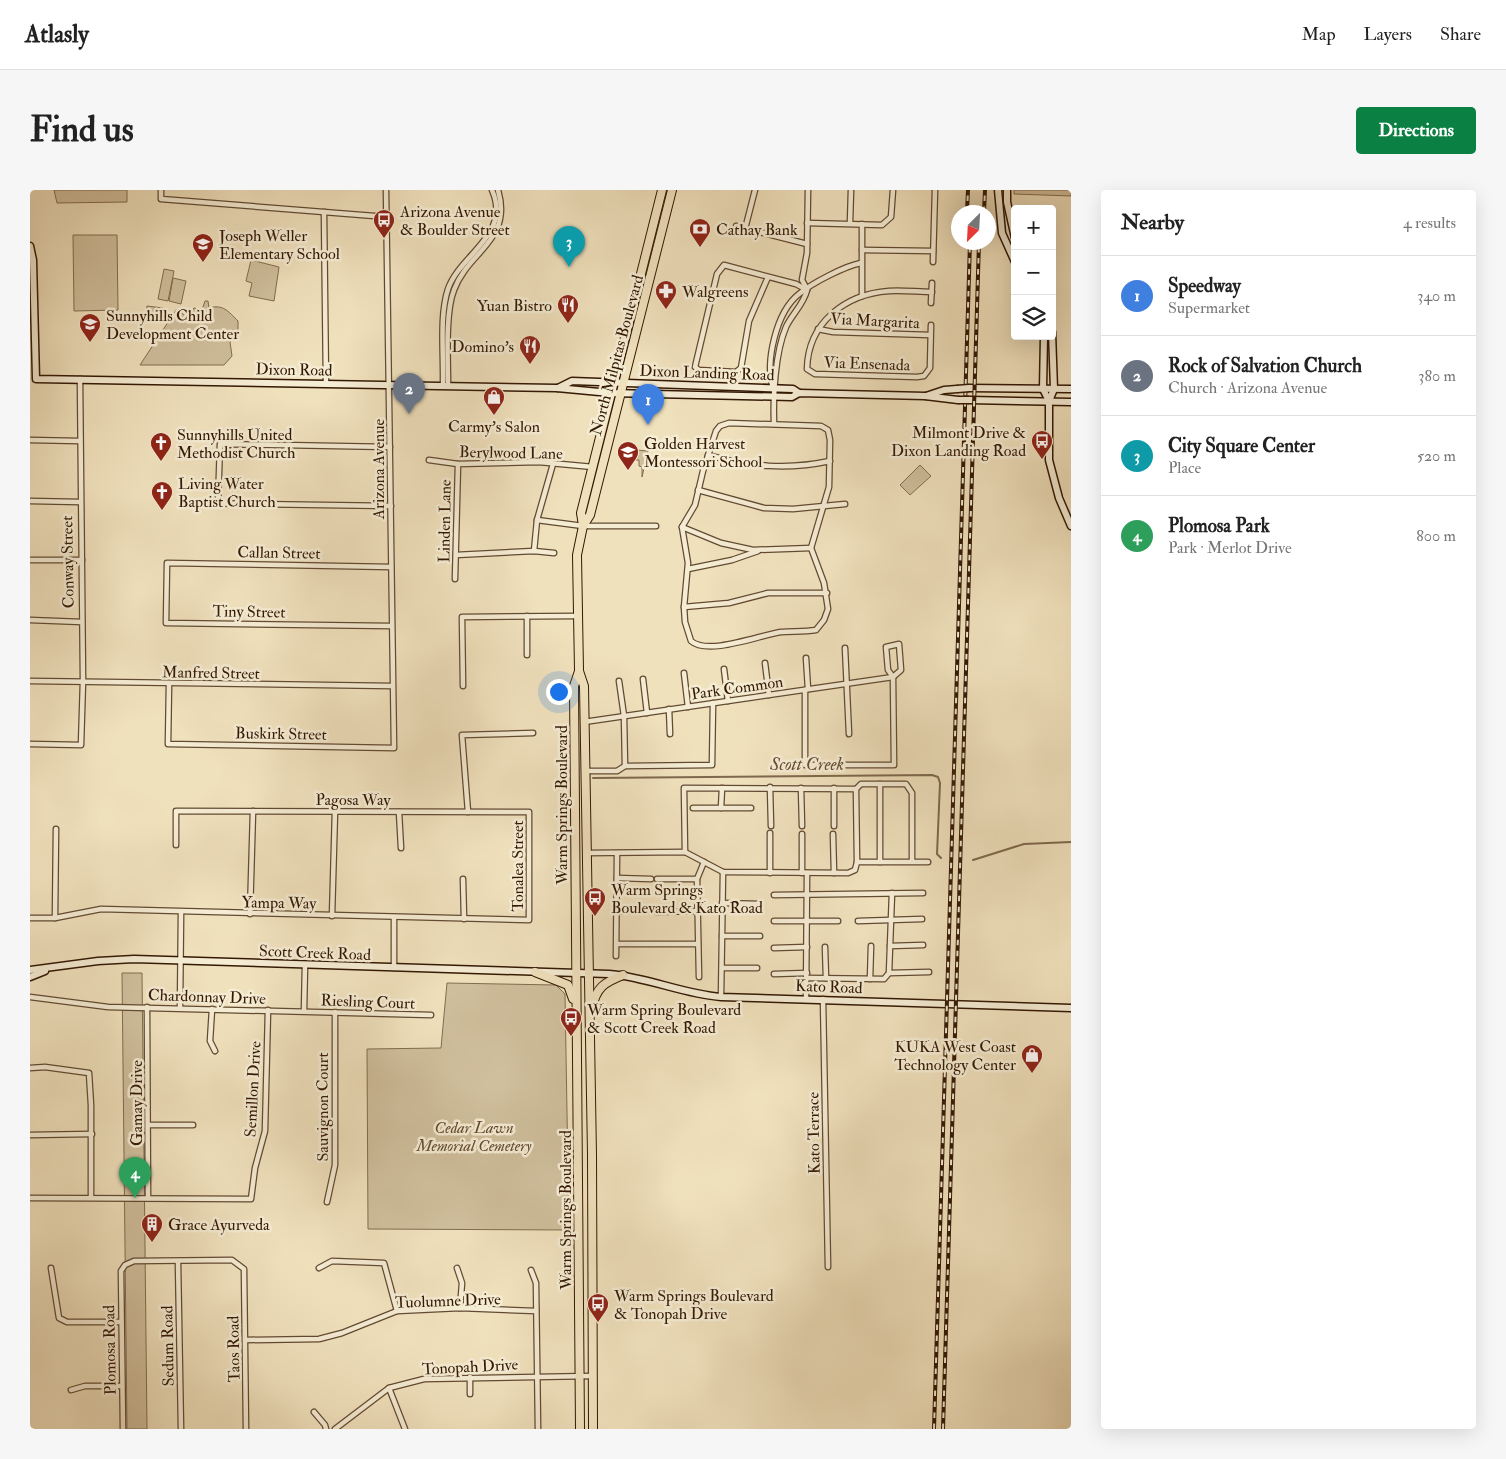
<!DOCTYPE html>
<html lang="en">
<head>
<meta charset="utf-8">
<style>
	:root { --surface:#fff; --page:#f6f6f6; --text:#222; --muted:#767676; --line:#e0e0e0; --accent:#0b8043 }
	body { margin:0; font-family:"IM FELL Double Pica",serif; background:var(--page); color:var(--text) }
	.controls { position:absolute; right:15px; top:15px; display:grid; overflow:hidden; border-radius:5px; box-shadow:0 5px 20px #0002 }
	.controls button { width:45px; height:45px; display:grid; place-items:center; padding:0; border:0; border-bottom:1px solid var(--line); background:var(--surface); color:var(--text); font:25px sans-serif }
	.compass { position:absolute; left:921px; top:15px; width:45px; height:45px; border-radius:50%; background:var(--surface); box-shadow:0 5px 20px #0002; rotate:204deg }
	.you { position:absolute; left:528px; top:501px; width:18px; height:18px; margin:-12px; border:4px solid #fff; border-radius:50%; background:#1a73e8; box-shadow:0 0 0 8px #1a73e833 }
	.badge { display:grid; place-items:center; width:32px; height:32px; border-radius:50%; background:var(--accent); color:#fff; font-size:16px; font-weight:700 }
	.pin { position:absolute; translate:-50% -41px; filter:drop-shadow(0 1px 2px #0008) }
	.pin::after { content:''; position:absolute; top:26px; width:18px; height:15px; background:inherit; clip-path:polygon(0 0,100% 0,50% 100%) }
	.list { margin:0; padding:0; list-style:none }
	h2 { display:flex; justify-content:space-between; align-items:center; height:65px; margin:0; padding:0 20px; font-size:21px }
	h2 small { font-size:16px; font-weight:400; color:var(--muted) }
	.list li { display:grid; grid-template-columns:32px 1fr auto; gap:15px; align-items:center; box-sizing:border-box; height:80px; padding:0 20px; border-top:1px solid var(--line) }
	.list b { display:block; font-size:19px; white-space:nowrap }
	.list p { margin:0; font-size:16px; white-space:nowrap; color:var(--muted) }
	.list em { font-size:16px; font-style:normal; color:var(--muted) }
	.icon { flex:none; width:28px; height:28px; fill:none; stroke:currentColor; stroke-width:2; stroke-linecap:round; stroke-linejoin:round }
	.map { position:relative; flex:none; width:1041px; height:1239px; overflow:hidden; border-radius:5px }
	header { display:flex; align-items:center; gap:30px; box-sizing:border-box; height:70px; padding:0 25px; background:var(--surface); border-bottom:1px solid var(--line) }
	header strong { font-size:24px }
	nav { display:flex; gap:28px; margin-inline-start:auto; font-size:18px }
	.intro { display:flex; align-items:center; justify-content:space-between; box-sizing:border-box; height:120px; padding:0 30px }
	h1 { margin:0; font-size:35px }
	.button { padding:12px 22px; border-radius:5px; background:var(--accent); color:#fff; font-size:18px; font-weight:700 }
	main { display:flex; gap:30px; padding:0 30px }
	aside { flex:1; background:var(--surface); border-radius:5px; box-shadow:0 5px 20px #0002 }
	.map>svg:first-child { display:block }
	.green { fill:#d0bf9d; stroke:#826c50 }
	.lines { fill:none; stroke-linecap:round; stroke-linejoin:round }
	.stream { stroke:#7e684d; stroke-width:2 }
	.street-casing { stroke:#624a32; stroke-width:7 }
	.secondary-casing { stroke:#331803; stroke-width:9 }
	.primary-casing { stroke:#331803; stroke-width:10 }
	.street { stroke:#f5ecd4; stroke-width:4.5 }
	.secondary { stroke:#f5ecd4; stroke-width:6 }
	.primary { stroke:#f0e1bd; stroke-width:8 }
	.rail-casing { stroke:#331803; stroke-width:4 }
	.rail { stroke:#f5ecd4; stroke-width:2; stroke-dasharray:5.5; stroke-linecap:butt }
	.secondary-bridge-casing { stroke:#331803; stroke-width:9; stroke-linecap:butt }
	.secondary-bridge { stroke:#f5ecd4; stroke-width:6 }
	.labels { text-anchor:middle; stroke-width:5; stroke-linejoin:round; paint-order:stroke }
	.poi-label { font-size:16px; fill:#331803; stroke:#f5ecd4; text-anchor:start }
	.street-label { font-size:16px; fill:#331803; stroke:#f5ecd4 }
	.park-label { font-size:16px; font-style:italic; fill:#624a31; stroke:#f5ecd4 }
	.water-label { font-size:18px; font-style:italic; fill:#654d34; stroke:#f5ecd4 }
</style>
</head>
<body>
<header>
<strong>Atlasly</strong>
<nav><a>Map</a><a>Layers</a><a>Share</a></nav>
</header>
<div class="intro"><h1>Find us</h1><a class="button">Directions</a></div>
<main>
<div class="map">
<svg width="1041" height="1239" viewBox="0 0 1041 1239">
	<rect width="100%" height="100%" fill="#f0e1bd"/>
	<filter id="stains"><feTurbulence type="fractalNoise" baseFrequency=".004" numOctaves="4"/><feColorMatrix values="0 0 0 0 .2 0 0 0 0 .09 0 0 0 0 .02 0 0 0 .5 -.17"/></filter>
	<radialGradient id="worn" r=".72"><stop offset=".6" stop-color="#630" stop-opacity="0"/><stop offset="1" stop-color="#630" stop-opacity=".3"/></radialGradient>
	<g class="green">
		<polygon points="24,0 97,0 97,12 27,13"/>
		<polygon points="635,0 637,0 636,10 591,187"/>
		<polygon points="984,0 1041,0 1041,6 984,4"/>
		<polygon points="43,45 87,45 88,120 44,121"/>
		<polygon points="221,70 249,77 244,111 219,106 222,93 216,91"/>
		<polygon points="134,79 144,81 138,111 128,109"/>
		<polygon points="143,88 156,91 151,114 139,111"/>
		<path d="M175,111h3l1,7c14,-4 19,3 29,13v13l-8,8 2,14 -8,9h-84l36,-55 12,7 6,-9 8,2z"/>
		<polygon points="117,116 133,118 131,128 116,126"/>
		<polygon points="606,260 618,261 612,287 612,277 609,276 609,270 605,270"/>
		<polygon points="890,275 901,286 880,305 870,295"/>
		<polygon points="92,783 112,783 117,1239 97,1239"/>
		<polygon points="417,793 526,795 535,804 539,1040 338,1039 337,859 411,858"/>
	</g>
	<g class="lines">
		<g class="stream">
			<polyline points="563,588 902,585 908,587 910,593 907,664 911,668"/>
			<polyline points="943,670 994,654 1041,652"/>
		</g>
		<g class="street-casing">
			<g id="street">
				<polyline points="131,0 131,9 357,27"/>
				<polyline points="294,22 296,194"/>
				<polyline points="777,33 852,35 861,27 863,0"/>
				<polyline points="820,33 821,0"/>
				<polyline points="832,34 832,106"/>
				<polyline points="706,36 777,54"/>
				<polyline points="715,39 725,0"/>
				<polyline points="832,60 903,61"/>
				<polyline points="903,72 905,0"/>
				<polyline points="738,87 719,131 711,178 706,182 669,180 665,177 687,84 694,75 766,94 777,100"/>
				<polyline points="777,99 772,90 777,63 778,0"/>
				<polyline points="901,113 902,93"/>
				<path d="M901,135l-1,43 -6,8 -7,1 -102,-3 -8,-5c1,-47 39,-75 82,-78 14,-1 29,1 43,1"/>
				<polyline points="788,139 803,142 900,145"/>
				<path d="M413,195c1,-28 -4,-69 5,-96 12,-35 64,-54 44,-99"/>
				<path d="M418,196c0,-27 -3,-73 6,-96 14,-39 59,-49 44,-100"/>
				<path d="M743,198c-8,-26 3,-76 26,-94 13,-11 46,-28 62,-31"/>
				<path d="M699,233l92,3 7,4 2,10 -1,47 -18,61 13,35 4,26 -4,11 -8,10c-12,2 -24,1 -35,2 -21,3 -73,24 -90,9l-6,-19 -1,-15 4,-44 -6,-36 13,-22 8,-34 13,-40 4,-5z"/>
				<path d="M744,234c-1,-28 1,-71 12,-97 6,-13 18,-23 21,-37"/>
				<polyline points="0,250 49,251"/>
				<path d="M678,265c42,12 80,15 122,6"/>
				<polyline points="399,270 428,274 509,272 563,277"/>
				<polyline points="668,300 734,318 763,319 815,314"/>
				<polyline points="0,311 50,312"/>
				<polyline points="160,313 361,316"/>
				<polyline points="188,314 190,254 360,257"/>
				<polyline points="507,330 553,336 626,336"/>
				<polyline points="652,337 691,353 723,360 781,358"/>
				<polyline points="504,361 507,330 523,274"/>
				<polyline points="426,365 504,361 524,363"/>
				<polyline points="0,370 52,370"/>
				<polyline points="658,379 702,370 728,361"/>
				<polyline points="425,389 428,274"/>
				<polyline points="654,417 699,413 738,403 797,403"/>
				<polyline points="0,430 52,432"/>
				<polyline points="361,436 136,433 137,373 361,377"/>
				<polygon points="869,454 871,480 863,487 858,480 856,457"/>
				<polyline points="815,458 819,544"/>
				<polyline points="497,465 497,426"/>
				<polyline points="776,468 778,499"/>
				<polyline points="735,473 739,505"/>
				<polyline points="694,479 698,511"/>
				<polyline points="654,483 658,517"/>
				<polyline points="613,489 617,523"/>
				<polyline points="0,491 362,496"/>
				<polyline points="589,491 594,526 595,576"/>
				<polyline points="139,494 138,554 364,558 356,0"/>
				<polyline points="433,496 432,427 547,426"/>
				<polyline points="775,500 775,575 864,575 863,487"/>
				<polyline points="639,519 640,544"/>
				<polyline points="554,532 863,487"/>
				<polyline points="0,554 51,555 53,491 50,189"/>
				<polyline points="555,581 587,581 595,576 682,575 683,513"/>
				<polyline points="740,597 741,636"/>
				<polyline points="771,598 772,636"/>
				<polyline points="663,618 721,618"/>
				<polyline points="691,618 692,598"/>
				<polyline points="369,622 371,658"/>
				<polyline points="438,622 432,545 503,543"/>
				<polyline points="804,636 804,598"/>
				<polyline points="803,644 804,683"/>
				<polyline points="655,662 654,598 826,599 831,594 876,594 882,603 882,671"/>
				<polyline points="557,663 655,662 693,682 818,683 825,680 827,672 826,599"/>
				<polyline points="827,672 898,672"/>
				<polyline points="850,672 850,594"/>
				<polyline points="740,683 740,643"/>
				<polyline points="772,683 772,644"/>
				<polyline points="587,688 621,689"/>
				<polyline points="433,689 434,729"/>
				<polyline points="627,689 667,689"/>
				<polyline points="744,705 893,703"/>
				<polyline points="692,713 730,714"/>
				<polyline points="587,721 620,720"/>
				<polyline points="627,722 667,721"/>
				<polyline points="220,724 223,621"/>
				<polyline points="302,726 305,621"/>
				<polyline points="0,728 25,728 71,719 499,730 499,622 146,621 146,655"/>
				<polyline points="25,728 26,639"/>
				<polyline points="744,731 808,731"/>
				<polyline points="828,731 892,729"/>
				<polyline points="692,746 730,746"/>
				<polyline points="587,754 668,754"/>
				<polyline points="860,756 893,755"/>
				<polyline points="795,757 796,788"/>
				<polyline points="744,758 777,757"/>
				<polyline points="586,766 587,664"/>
				<polyline points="364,778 364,727"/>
				<polyline points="692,778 727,778"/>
				<polyline points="859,783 899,782"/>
				<polyline points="744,784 777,783"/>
				<polyline points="669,787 667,689 674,672"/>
				<polyline points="777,788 854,789 859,783 862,703"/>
				<polyline points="840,789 841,756"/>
				<polyline points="0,807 78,817 401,825"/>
				<polyline points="691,807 693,682"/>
				<polyline points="776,809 777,683"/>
				<polyline points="793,809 798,1077"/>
				<polyline points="117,817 118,1008"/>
				<polyline points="150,818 151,723"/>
				<polyline points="182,819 180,851 185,861"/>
				<polyline points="274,821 275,775"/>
				<polyline points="0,878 15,877 59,883 61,915 61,1007"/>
				<polyline points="119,935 163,935"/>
				<polyline points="0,945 62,944"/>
				<polyline points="0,1008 221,1009 225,978 235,941 238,820"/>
				<polyline points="297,1012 305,975 305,822"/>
				<polyline points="148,1072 151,1239"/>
				<polyline points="21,1078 29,1128 37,1132 91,1132"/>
				<polyline points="289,1078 302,1071 354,1073 367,1121"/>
				<polyline points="427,1078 432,1093 430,1118"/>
				<polyline points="501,1080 506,1093 508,1239"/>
				<polyline points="215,1150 289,1149 312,1143 367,1121 430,1118 506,1121"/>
				<polyline points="359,1198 375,1239"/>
				<polyline points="41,1200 55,1196 92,1196"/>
				<polyline points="440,1204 440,1187"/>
				<polyline points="284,1222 295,1235 296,1239"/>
				<polyline points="93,1239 91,1081 95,1075 104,1071 202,1070 214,1079 216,1239"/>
				<polyline points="305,1239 359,1198 394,1189 561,1186"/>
			</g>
		</g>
		<g class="secondary-casing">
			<g id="secondary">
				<polyline points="968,0 972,43 985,72"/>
				<polyline points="977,0 977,12 985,48"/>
				<polyline points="0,56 3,70 6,189 527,198 580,203 762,207 769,203 895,206 928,210"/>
				<polyline points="1022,142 1024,199 1019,211 1019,270 1029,308 1041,336"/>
				<polyline points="1014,146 1013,199 1019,211"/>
				<polyline points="528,198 542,191 763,199 769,203"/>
				<polyline points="939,198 1041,199"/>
				<polyline points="896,206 914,200 927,199"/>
				<polyline points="939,210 1041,212"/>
				<path d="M0,780l68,-9 36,-2 475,15c38,3 74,20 112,23l350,11"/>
				<polyline points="0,787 15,781"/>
			</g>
		</g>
		<g class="primary-casing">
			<g id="primary">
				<polyline points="553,336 560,325 642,0"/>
				<polyline points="549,481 544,496 550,1239"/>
				<polyline points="505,782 538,795 543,809"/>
				<path d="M562,818c4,-21 13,-26 31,-33"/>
				<polyline points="563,1239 562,965 554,496 549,481 547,365 553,336 551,323 632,0"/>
			</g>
		</g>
		<use href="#street" class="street"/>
		<use href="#secondary" class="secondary"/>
		<use href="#primary" class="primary"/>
		<g class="rail-casing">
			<g id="rail">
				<polyline points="937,22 938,0"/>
				<polyline points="954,22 955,0"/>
				<polyline points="904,1239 940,52"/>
				<polyline points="913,1239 949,52"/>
			</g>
		</g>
		<use href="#rail" class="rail"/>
		<g class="secondary-bridge-casing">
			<g id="secondary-bridge">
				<polyline points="927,199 939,198"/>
				<polyline points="928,210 939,210"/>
			</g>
		</g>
		<use href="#secondary-bridge" class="secondary-bridge"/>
	</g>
	<defs>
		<g id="bus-pin" transform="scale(1.125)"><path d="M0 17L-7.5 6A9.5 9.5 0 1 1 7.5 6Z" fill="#8f2418" stroke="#f5ecd4"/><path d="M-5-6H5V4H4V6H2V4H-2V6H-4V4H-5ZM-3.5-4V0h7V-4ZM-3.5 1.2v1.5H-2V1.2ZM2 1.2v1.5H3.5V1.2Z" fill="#fff"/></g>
		<g id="bank-pin" transform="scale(1.125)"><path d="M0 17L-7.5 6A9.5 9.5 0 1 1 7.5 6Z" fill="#8f2418" stroke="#f5ecd4"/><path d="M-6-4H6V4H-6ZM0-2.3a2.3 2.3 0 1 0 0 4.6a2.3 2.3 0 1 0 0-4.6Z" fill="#fff"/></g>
		<g id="school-pin" transform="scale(1.125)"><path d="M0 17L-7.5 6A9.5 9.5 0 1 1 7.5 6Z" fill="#8f2418" stroke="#f5ecd4"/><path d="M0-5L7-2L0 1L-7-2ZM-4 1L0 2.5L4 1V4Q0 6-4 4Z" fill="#fff"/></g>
		<g id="pharmacy-pin" transform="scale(1.125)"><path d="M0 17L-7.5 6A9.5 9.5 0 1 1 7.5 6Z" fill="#8f2418" stroke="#f5ecd4"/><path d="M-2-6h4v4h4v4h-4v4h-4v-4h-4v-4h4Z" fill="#fff"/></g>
		<g id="restaurant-pin" transform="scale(1.125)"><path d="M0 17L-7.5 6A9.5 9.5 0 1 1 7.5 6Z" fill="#8f2418" stroke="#f5ecd4"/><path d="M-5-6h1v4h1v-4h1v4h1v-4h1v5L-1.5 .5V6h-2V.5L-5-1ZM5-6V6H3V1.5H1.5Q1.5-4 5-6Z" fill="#fff"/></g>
		<g id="shop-pin" transform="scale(1.125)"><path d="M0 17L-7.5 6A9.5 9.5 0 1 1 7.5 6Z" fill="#8f2418" stroke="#f5ecd4"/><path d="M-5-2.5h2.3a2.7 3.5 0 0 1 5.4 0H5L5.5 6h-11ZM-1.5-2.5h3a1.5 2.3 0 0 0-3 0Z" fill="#fff"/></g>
		<g id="church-pin" transform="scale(1.125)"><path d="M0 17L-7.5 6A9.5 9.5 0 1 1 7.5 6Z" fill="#8f2418" stroke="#f5ecd4"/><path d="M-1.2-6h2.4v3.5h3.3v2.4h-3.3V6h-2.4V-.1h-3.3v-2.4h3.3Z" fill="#fff"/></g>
		<g id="building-pin" transform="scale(1.125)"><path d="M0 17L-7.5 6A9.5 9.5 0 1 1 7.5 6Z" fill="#8f2418" stroke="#f5ecd4"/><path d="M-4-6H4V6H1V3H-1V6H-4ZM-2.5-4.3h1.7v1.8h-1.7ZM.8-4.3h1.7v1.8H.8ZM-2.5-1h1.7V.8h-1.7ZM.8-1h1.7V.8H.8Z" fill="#fff"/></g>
	</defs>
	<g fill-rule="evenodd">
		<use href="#bus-pin" x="354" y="30"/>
		<use href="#bank-pin" x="670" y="39"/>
		<use href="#school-pin" x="173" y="54"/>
		<use href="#pharmacy-pin" x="636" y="101"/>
		<use href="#restaurant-pin" x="538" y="115"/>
		<use href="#school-pin" x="60" y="134"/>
		<use href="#restaurant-pin" x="500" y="156"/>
		<use href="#shop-pin" x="464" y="207"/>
		<use href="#bus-pin" x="1012" y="251"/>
		<use href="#church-pin" x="131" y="253"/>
		<use href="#school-pin" x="598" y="262"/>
		<use href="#church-pin" x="132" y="302"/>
		<use href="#bus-pin" x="565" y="708"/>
		<use href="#bus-pin" x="541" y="828"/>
		<use href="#shop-pin" x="1002" y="865"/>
		<use href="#building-pin" x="122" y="1034"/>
		<use href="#bus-pin" x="568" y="1114"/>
	</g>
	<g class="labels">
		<g class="poi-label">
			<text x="370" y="27">Arizona Avenue<tspan x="370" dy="18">&amp; Boulder Street</tspan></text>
			<text x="686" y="45">Cathay Bank</text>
			<text x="189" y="51">Joseph Weller<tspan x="189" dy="18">Elementary School</tspan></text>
			<text x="652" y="107">Walgreens</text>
			<text x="522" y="121" text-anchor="end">Yuan Bistro</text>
			<text x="76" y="131">Sunnyhills Child<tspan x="76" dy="18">Development Center</tspan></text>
			<text x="484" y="162" text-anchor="end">Domino's</text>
			<text x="464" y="242" text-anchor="middle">Carmy's Salon</text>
			<text x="996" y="248" text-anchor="end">Milmont Drive &amp;<tspan x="996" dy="18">Dixon Landing Road</tspan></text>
			<text x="147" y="250">Sunnyhills United<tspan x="147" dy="18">Methodist Church</tspan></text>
			<text x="614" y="259">Golden Harvest<tspan x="614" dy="18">Montessori School</tspan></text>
			<text x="148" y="299">Living Water<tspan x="148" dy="18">Baptist Church</tspan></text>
			<text x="581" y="705">Warm Springs<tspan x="581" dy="18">Boulevard &amp; Kato Road</tspan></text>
			<text x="557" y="825">Warm Spring Boulevard<tspan x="557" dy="18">&amp; Scott Creek Road</tspan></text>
			<text x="986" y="862" text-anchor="end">KUKA West Coast<tspan x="986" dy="18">Technology Center</tspan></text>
			<text x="138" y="1040">Grace Ayurveda</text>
			<text x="584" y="1111">Warm Springs Boulevard<tspan x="584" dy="18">&amp; Tonopah Drive</tspan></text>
		</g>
		<g class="street-label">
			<text transform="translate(845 130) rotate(3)" y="6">Via Margarita</text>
			<text transform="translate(586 165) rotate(-75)" y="6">North Milpitas Boulevard</text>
			<text transform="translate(837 173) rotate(2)" y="6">Via Ensenada</text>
			<text transform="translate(264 179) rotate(1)" y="6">Dixon Road</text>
			<text transform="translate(677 182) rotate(2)" y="6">Dixon Landing Road</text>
			<text transform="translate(481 262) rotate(1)" y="6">Berylwood Lane</text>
			<text transform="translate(348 279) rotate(-90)" y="6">Arizona Avenue</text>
			<text transform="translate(414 331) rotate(-89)" y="6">Linden Lane</text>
			<text transform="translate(249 362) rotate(1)" y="6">Callan Street</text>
			<text transform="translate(37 372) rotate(-91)" y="6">Conway Street</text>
			<text transform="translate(219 421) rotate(1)" y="6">Tiny Street</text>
			<text transform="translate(181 482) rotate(1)" y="6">Manfred Street</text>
			<text transform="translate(707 497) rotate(-8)" y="6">Park Common</text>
			<text transform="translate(251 543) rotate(1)" y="6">Buskirk Street</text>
			<text x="323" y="615">Pagosa Way</text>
			<text transform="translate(531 615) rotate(-90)" y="6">Warm Springs Boulevard</text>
			<text transform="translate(487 676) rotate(-90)" y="6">Tonalea Street</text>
			<text transform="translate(249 712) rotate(1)" y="6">Yampa Way</text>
			<text transform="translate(285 762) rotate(2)" y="6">Scott Creek Road</text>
			<text transform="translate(799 796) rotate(2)" y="6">Kato Road</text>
			<text transform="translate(177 806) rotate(2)" y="6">Chardonnay Drive</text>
			<text transform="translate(338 811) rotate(2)" y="6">Riesling Court</text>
			<text transform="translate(222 899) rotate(-87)" y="6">Semillon Drive</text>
			<text transform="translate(106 913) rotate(-90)" y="6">Gamay Drive</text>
			<text transform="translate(292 917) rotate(-90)" y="6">Sauvignon Court</text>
			<text transform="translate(783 943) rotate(-91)" y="6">Kato Terrace</text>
			<text transform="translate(535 1020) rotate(-90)" y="6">Warm Springs Boulevard</text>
			<text transform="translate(418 1110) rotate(-2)" y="6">Tuolumne Drive</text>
			<text transform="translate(137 1156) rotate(-91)" y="6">Sedum Road</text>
			<text transform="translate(203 1159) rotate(-91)" y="6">Taos Road</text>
			<text transform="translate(79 1160) rotate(-91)" y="6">Plomosa Road</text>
			<text transform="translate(440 1176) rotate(-3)" y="6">Tonopah Drive</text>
		</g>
		<g class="park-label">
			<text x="444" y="943">Cedar Lawn<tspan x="444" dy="18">Memorial Cemetery</tspan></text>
		</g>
		<g class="water-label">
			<text x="777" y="580">Scott Creek</text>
		</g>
	</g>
	<rect width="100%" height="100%" filter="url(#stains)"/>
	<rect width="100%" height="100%" fill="url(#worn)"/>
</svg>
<div class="controls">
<button>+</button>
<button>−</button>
<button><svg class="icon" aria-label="layers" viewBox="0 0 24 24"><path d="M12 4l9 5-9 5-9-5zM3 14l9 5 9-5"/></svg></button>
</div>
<svg class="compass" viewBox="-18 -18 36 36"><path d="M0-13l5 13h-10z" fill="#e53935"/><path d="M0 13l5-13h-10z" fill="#767676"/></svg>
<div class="you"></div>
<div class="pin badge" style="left:618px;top:235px;background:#3f7fe0">1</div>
<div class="pin badge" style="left:379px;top:224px;background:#6b7280">2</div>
<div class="pin badge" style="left:539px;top:77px;background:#0f9aa8">3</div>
<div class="pin badge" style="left:105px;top:1008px;background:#2e9e5b">4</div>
</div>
<aside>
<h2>Nearby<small>4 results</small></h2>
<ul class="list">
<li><span class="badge" style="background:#3f7fe0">1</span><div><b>Speedway</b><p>Supermarket</p></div><em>340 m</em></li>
<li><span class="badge" style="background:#6b7280">2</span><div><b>Rock of Salvation Church</b><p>Church · Arizona Avenue</p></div><em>380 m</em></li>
<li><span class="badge" style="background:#0f9aa8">3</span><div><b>City Square Center</b><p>Place</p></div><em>520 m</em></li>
<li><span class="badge" style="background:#2e9e5b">4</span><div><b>Plomosa Park</b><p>Park · Merlot Drive</p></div><em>800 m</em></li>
</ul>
</aside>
</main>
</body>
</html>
